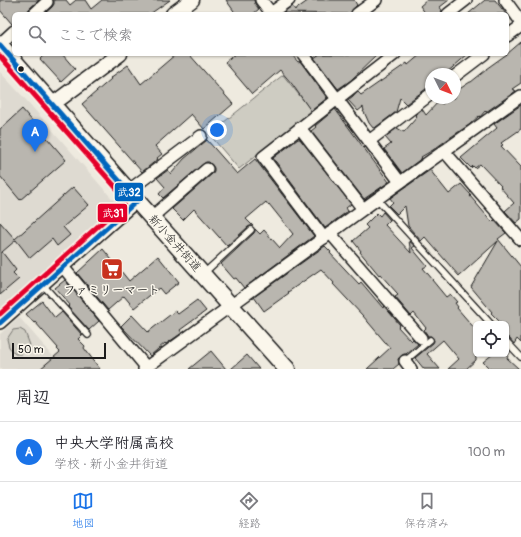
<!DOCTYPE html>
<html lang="ja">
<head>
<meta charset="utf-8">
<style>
	:root { --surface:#fff; --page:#f2f2f3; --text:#2b2b33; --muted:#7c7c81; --line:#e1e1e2; --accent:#1a73e8 }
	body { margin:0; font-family:Pangolin,"Klee One",sans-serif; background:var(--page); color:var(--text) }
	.controls { position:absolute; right:12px; bottom:12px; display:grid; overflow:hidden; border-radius:6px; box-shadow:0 1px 3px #0004 }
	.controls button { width:36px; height:36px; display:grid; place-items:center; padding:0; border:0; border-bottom:1px solid var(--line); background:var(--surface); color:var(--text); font:20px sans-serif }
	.compass { position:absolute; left:425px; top:68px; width:36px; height:36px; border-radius:50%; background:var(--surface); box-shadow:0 1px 3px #0004; rotate:132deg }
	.scale { position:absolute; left:12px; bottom:10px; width:94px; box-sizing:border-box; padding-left:4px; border:2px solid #1c1c1c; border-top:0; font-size:11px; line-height:14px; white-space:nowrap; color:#1c1c1c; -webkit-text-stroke:3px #fbf7ec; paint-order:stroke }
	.you { position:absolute; left:217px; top:130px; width:14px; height:14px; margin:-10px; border:3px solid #fff; border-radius:50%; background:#1a73e8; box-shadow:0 0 0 6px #1a73e833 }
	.badge { display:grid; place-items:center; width:26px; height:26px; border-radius:50%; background:var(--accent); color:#fff; font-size:13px; font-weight:700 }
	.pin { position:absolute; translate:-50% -33px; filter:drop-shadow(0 1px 2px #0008) }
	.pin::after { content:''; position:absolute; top:21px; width:14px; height:12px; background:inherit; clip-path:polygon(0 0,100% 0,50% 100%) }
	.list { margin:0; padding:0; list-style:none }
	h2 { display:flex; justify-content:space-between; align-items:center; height:52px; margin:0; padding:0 16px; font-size:17px }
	h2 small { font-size:13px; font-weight:400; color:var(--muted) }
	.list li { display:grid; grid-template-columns:26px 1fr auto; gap:12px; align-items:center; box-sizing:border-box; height:60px; padding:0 16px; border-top:1px solid var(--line) }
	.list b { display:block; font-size:15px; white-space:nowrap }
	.list p { margin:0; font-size:13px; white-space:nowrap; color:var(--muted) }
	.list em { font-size:13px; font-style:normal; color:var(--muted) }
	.icon { flex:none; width:22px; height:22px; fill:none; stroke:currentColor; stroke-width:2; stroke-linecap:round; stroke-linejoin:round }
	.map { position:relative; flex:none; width:521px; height:369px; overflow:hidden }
	.search { position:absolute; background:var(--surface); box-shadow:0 1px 3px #0004; left:12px; right:12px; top:12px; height:44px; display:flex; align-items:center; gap:10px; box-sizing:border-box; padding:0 14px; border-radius:6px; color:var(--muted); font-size:15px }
	.sheet { height:112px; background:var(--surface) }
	nav { display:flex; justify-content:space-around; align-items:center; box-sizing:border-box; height:56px; border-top:1px solid var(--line); background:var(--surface); font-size:11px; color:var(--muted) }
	nav a { display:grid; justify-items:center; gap:2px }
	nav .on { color:var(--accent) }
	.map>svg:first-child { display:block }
	.built { fill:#dedad1 }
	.green { fill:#ceccc2; stroke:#75746f }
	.building { fill:#b9b6af; stroke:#1c1c1c }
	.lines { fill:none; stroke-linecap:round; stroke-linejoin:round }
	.service-casing { stroke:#1c1c1c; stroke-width:8 }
	.minor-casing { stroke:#1c1c1c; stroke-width:14 }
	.tertiary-casing { stroke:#1c1c1c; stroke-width:17 }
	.secondary-casing { stroke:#1c1c1c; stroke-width:19 }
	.service { stroke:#fbf7ec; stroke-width:5.5 }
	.minor { stroke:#fbf7ec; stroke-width:11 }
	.tertiary { stroke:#fbf7ec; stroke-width:14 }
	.secondary { stroke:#fbf7ec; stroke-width:16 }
	.bus-1-casing { stroke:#fbf7ec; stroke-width:8 }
	.bus-2-casing { stroke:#fbf7ec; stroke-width:8 }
	.bus-1 { stroke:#0065bd; stroke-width:5 }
	.bus-2 { stroke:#e4002b; stroke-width:5 }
	.bus-dot { fill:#1c1c1c; stroke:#fbf7ec; stroke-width:1.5 }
	.labels { text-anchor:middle; stroke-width:3; stroke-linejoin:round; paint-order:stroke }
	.street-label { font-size:12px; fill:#1c1c1c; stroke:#fbf7ec }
	.poi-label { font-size:12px; font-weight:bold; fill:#1c1c1c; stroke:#fbf7ec }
	.line-badge { stroke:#fbf7ec; stroke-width:1.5 }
	.badge-label { font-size:11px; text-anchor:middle; font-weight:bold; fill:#fff }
</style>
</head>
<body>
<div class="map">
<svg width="521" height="369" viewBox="0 0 521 369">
	<rect width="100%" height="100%" fill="#eeeadf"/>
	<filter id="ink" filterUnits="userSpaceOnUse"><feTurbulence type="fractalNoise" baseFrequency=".025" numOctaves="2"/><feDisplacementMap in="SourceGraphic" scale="8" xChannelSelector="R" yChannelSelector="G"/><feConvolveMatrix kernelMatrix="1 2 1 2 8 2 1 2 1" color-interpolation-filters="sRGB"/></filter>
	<g filter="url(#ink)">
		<g class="built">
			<polygon points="0,72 27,101 115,202 114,212 0,312"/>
			<polygon points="19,317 64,369 1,369 0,368 0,334"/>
		</g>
		<g class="green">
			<polygon points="283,75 312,111 239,169 209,134"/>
			<polygon points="20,329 25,332 30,345 21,354 15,354 9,347 7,339 13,330"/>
		</g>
		<g class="building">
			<polygon points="0,0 39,0 29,9 27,14 14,14 14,24 12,24 0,10"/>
			<polygon points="54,0 66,0 70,5 76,0 85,0 91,9 102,0 170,0 150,14 44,14 52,7 54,4"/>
			<polygon points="226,0 254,0 255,4 259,9 253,14 236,14"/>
			<polygon points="309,0 354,0 357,5 353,9 350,14 282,13 292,6 295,10"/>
			<polygon points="427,0 449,0 440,7 442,11 441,14 426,14 420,6"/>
			<polygon points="485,0 495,0 506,14 468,14"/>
			<polygon points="521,42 521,83 512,89 516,91 486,112 485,111 480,117 479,116 469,125 451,137 433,150 421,157 422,158 402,173 384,149 391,144 385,137 397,128 404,132 417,117 415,115 422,109 426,115 439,101 442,104 451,98 455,98 455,92 470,82 471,82 486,70 486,69 507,54"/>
			<polygon points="45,54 62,54 75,69 61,82 40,59"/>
			<polygon points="176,54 189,54 233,104 204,129 191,114 155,146 162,154 157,158 158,159 142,172 82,104 111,79 110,78 128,65 141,84"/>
			<polygon points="235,54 291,54 298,62 300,61 327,98 311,111 292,84 280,70 252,94 225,62"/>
			<polygon points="320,54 378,54 350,81 338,89 314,58"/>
			<polygon points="421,54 468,54 445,74 431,74 431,85 406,104 400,98 396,112 376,127 373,128 369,123 365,114 363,111 364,111 363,107 358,111 348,100 358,92 361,95 407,63 408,65"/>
			<polygon points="521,105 521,129 501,143 503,145 501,146 521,167 521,219 516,223 505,211 514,203 500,187 501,186 480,164 475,168 473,166 471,168 461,158 497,128 494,124"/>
			<polygon points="22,109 66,160 20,200 0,176 0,129"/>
			<polygon points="335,109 389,182 364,199 311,131 316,127 315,126"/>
			<polygon points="298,139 300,139 351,204 346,208 348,211 325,228 273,158"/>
			<polygon points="207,140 237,174 255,159 314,236 244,288 236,278 234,279 221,264 254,233 255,231 255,229 260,234 264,230 280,248 293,234 269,204 268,205 266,202 246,219 253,226 250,226 248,227 227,246 194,209 183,220 172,209 212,174 214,171 214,168 212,165 209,162 206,162 203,164 163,198 159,194 165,187 157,178 168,170 171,174 184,159"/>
			<polygon points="430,170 449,194 461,184 471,195 470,196 492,222 494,220 506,233 498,239 521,267 521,343 517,339 514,344 509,338 506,337 506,324 502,324 491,313 492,312 471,287 498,241 459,276 425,237 421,241 408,226 405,206 397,214 389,206 393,202 390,198"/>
			<polygon points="73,187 89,205 63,227 70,235 57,246 52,239 30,258 16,240 2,252 16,270 13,273 19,279 0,295 0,222 15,239"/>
			<polygon points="383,212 390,220 385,225 411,253 409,241 415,246 412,248 427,266 423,268 433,280 432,280 446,297 450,294 457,302 455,303 458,307 457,308 476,330 476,360 466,369 448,369 459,359 443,340 427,354 440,369 424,369 415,358 433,343 434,341 433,338 431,336 428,336 424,330 426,328 414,313 411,316 395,297 398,295 396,293 397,293 380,274 379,275 360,252 361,251 353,241 368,228 365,225 377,213 380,216"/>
			<polygon points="325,246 331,252 330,253 359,284 361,282 383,308 384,306 400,325 398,327 411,341 413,339 418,344 406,354 404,354 401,356 398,359 399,364 393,369 367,369 390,348 363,316 333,284 334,283 321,269 288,292 289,293 264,311 254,297"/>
			<polygon points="103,249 129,281 158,256 179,282 164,294 159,288 134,308 124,296 108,310 77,273"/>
			<polygon points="65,280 99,321 89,330 68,307 70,305 55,288"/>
			<polygon points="197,300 206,311 180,330 182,333 166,344 165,343 150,356 121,326 132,315 148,332 175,311 178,314"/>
			<polygon points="42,301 55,318 62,312 82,335 78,339 85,346 84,348 100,369 40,369 60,352 57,349 58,348 35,322 34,323 26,314"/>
			<polygon points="506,347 510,352 507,358 519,369 490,369 483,362 493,354 506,354"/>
			<polygon points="211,351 226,369 189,369"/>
			<polygon points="247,355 259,369 231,369"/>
		</g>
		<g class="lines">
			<g class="service-casing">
				<g id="service">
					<polyline points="377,199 491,324"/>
					<polyline points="203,274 251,230"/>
					<polyline points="43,285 88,335"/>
					<polyline points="506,341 521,357"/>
					<polyline points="405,361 430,340"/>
				</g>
			</g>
			<g class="minor-casing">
				<g id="minor">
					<polyline points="261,0 272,14"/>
					<polyline points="505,0 521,22"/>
					<polyline points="271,13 289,0"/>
					<polyline points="34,14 47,2"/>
					<polyline points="357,14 376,0"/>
					<polyline points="448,14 466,0"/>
					<polyline points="507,36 521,26"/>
					<polyline points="0,44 14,31"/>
					<polyline points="303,54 400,182"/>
					<polyline points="455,76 484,54"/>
					<polyline points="300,128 363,209"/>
					<polyline points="369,141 431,94"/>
					<polyline points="444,151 521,240"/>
					<polyline points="128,191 201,136"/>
					<polyline points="152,217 207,169"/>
					<polyline points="330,233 421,338"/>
					<polyline points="324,238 263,157 395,54"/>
					<polyline points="63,267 146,367"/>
					<polyline points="0,323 137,201"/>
					<polyline points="405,361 411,369"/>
					<polyline points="144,369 377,199 521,96"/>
				</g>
			</g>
			<g class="tertiary-casing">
				<g id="tertiary">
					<polyline points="173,14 192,0"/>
					<polyline points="53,104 120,54"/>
				</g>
			</g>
			<g class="secondary-casing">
				<polyline id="secondary" points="0,45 137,201 287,369"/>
			</g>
			<use href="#service" class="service"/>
			<use href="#minor" class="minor"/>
			<use href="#tertiary" class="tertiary"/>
			<use href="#secondary" class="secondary"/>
			<g class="bus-1-casing">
				<polyline id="bus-1" points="0,45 137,201 0,323"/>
			</g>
			<g class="bus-2-casing">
				<polyline id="bus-2" points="0,56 127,200 0,314"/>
			</g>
			<use href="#bus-1" class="bus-1"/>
			<use href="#bus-2" class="bus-2"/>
		</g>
	</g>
	<defs>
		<g id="supermarket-square" transform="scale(1.15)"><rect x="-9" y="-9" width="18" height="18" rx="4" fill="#c8321e" stroke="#fbf7ec"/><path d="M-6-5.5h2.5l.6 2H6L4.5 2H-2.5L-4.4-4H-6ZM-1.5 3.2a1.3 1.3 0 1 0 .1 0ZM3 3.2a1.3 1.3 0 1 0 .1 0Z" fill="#fff"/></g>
	</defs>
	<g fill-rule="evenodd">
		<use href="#supermarket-square" x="112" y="269"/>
	</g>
	<circle class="bus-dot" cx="21" cy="69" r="3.5"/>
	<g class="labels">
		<g class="street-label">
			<text transform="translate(175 243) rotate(48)" y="4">新小金井街道</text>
		</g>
		<g class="poi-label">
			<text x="112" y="294">ファミリーマート</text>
		</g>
	</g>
	<g class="line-badge">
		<rect x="114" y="182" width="30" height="20" rx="4" fill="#0065bd"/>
		<rect x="97" y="203" width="31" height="20" rx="4" fill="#e4002b"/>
	</g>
	<g class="badge-label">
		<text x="129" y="196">武32</text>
		<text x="113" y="217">武31</text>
	</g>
</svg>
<div class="controls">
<button><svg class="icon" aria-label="locate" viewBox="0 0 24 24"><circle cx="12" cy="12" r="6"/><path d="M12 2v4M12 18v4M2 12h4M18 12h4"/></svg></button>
</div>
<svg class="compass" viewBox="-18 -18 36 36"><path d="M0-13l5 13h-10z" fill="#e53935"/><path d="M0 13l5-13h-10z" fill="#7c7c81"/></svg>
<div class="scale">50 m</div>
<div class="you"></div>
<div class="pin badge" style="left:35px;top:152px">A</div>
<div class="search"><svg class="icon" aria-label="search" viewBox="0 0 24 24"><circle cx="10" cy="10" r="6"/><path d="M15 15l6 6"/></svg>ここで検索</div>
</div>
<section class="sheet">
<h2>周辺<small></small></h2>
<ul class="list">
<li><span class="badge">A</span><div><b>中央大学附属高校</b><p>学校 · 新小金井街道</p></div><em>100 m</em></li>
</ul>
</section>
<nav>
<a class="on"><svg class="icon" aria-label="map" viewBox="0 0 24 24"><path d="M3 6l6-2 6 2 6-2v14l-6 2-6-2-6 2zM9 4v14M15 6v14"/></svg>地図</a>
<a><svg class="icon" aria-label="directions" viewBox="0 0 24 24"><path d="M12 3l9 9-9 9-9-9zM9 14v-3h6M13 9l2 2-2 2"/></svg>経路</a>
<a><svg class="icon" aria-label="saved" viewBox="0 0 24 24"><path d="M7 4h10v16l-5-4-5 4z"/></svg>保存済み</a>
</nav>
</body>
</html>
